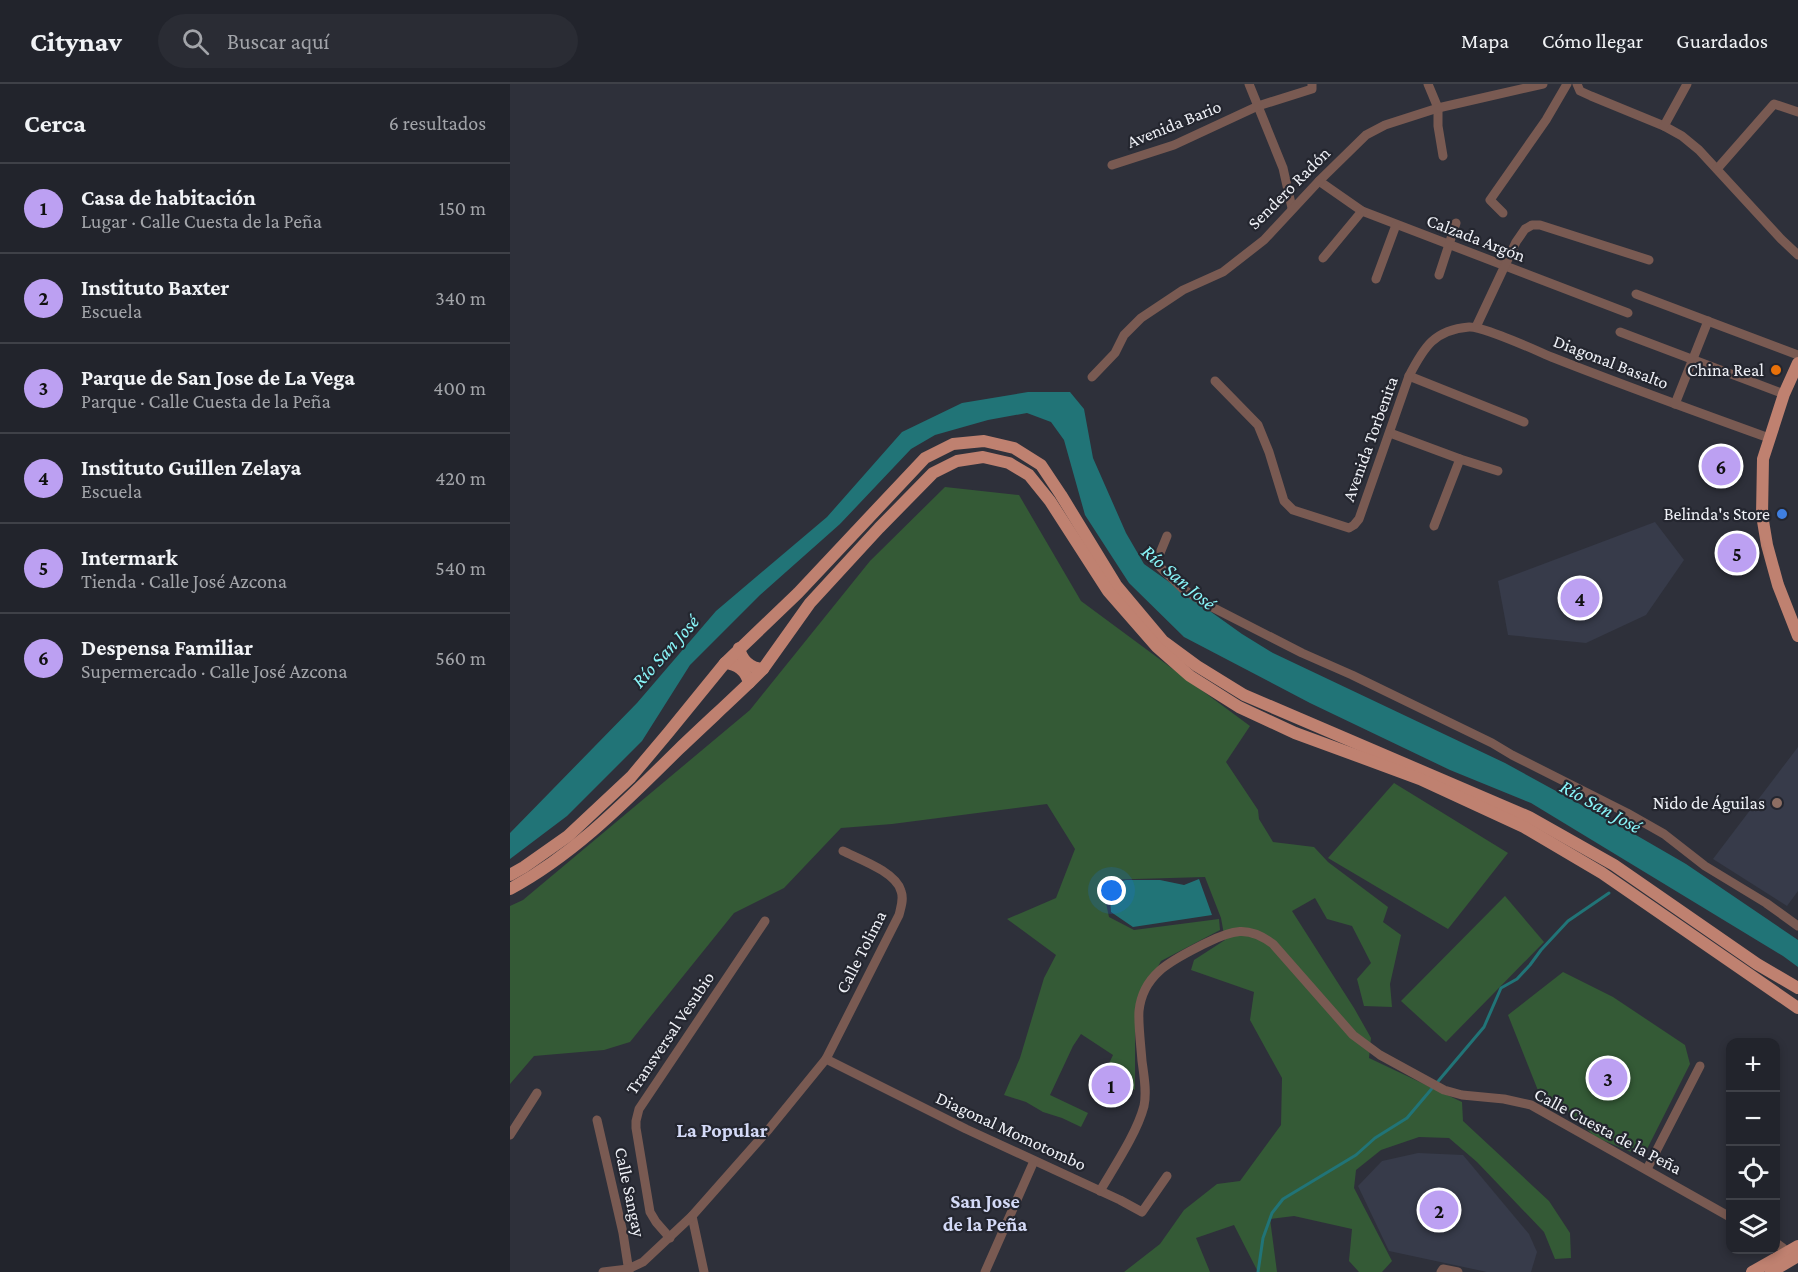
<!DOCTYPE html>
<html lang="es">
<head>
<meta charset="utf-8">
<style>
	:root { --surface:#22242c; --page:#2a2c34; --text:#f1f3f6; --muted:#a2a4a9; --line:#3f4148; --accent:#bca0f2 }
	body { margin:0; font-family:"Crimson Pro",serif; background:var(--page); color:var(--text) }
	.controls { position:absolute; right:18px; bottom:18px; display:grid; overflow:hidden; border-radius:12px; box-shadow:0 3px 9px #0003 }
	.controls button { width:54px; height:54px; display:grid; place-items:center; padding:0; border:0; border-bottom:2px solid var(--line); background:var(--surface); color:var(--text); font:30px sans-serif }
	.you { position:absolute; left:602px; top:807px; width:21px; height:21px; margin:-15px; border:4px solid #fff; border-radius:50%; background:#1a73e8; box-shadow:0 0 0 9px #1a73e833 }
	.badge { display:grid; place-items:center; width:39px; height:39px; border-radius:50%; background:var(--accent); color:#111; font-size:20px; font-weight:700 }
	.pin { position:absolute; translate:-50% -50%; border:3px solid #fff; box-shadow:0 2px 6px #0006 }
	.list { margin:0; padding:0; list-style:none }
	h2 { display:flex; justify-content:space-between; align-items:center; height:78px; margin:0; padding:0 24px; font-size:26px }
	h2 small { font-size:20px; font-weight:400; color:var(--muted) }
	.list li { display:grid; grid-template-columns:39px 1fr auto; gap:18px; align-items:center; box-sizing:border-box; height:90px; padding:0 24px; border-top:2px solid var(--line) }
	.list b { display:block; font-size:22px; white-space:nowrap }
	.list p { margin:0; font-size:20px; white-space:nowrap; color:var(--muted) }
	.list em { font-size:20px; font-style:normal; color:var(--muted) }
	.icon { flex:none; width:33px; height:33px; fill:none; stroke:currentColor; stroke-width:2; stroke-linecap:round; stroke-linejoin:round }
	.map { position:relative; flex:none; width:1288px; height:1188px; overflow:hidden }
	header { display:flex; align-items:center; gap:36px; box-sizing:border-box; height:84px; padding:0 30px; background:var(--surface); border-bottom:2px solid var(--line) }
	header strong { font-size:28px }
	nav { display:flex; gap:33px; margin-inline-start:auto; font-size:21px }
	.search { width:420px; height:54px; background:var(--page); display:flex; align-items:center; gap:15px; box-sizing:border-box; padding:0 21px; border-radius:33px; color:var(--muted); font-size:22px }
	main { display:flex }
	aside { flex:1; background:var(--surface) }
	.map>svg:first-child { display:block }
	.built { fill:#373b4a }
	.green { fill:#345a36 }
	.water { fill:#217477 }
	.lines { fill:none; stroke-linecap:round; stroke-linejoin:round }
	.stream { stroke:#217477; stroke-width:3 }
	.minor { stroke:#795a52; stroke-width:9 }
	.major { stroke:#bf8170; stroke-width:12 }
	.food-dot { fill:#e8710a; stroke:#24262f; stroke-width:2 }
	.shop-dot { fill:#3f7fe0; stroke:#24262f; stroke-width:2 }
	.education-dot { fill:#8d6e63; stroke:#24262f; stroke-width:2 }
	.labels { text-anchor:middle; stroke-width:4.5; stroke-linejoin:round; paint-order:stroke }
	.street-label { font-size:18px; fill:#eff1f7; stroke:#24262f }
	.poi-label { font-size:18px; fill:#eff1f7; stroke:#24262f; text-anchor:end }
	.water-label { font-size:20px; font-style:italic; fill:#89f6f9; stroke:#24262f }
	.neighbourhood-label { font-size:20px; font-weight:bold; fill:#d4daf7; stroke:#24262f }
</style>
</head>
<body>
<header>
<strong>Citynav</strong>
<div class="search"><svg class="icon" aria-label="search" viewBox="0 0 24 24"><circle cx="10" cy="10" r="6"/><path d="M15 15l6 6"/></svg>Buscar aquí</div>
<nav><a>Mapa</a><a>Cómo llegar</a><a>Guardados</a></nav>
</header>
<main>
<aside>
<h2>Cerca<small>6 resultados</small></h2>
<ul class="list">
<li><span class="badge">1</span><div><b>Casa de habitación</b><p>Lugar · Calle Cuesta de la Peña</p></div><em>150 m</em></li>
<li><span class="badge">2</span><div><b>Instituto Baxter</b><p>Escuela</p></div><em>340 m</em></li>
<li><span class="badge">3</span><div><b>Parque de San Jose de La Vega</b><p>Parque · Calle Cuesta de la Peña</p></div><em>400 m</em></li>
<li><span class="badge">4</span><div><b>Instituto Guillen Zelaya</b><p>Escuela</p></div><em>420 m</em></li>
<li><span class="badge">5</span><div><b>Intermark</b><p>Tienda · Calle José Azcona</p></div><em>540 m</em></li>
<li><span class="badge">6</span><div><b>Despensa Familiar</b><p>Supermercado · Calle José Azcona</p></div><em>560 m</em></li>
</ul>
</aside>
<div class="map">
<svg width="1288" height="1188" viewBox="0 0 1288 1188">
	<rect width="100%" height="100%" fill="#2e303a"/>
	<g class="built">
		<polygon points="1145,438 1174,476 1136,531 1076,559 998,551 988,497"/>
		<polygon points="1288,663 1288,807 1277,822 1203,775"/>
		<polygon points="908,1069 953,1071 1019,1150 1027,1168 1021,1188 977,1188 879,1167 848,1102 872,1077"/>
	</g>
	<g class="green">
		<polygon points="435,403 509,411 571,517 740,642 716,678 748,726 749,735 763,758 804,763 818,778 878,823 873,838 891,851 880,900 882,923 854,922 847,895 861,879 842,842 817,835 805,814 782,827 844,924 861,954 859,974 952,1018 953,1037 1039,1117 1060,1149 1061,1174 1045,1175 1034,1148 967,1078 939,1054 909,1053 871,1066 846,1086 844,1104 882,1177 872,1188 849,1188 839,1177 842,1145 784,1132 760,1135 767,1188 748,1188 724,1141 686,1154 700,1188 614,1188 650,1160 674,1126 707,1100 730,1097 771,1041 772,994 740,936 744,908 681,886 684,876 715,856 711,834 695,793 591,796 599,833 624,846 709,835 710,846 651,877 634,908 625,934 625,1006 594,990 603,971 571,950 563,962 540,1011 578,1029 571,1043 552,1034 533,1028 516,1018 494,1011 510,974 534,894 546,871 497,835 546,814 565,765 537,720 382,740 331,744 274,804 224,829 120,958 94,966 24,972 0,1000 0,822 13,816 240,626 360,477"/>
		<polygon points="884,699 998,769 938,845 818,774"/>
		<polygon points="995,812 1034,858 936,958 891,917"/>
		<polygon points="1053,888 1103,913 1175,961 1180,980 1133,1073 1085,1053 1050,1020 1029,1009 998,931"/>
	</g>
	<g class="water">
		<polygon points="518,308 560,308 574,325 583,374 616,449 634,480 732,550 763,569 995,679 1119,747 1176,780 1288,856 1288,883 1273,872 1021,719 940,686 800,619 674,553 619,499 575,431 554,356 541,338 517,329 478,336 425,351 401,365 330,440 250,511 180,581 132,657 57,732 0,775 0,749 127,619 206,527 317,433 392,348 452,319"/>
		<polygon points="689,795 702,831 623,843 601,828 599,801 616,796 650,796 674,801"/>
	</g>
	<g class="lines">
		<polyline class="stream" points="748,1188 753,1154 762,1129 773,1115 846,1071 865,1054 897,1034 974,943 991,904 1007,895 1020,881 1031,866 1058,837 1099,809"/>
		<g class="minor">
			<polyline points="739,0 773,84 782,124"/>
			<polyline points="918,0 928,24 928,42 933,72"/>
			<polyline points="1067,0 1070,7 1081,12 1154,42 1172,52 1189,66 1271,155 1288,171"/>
			<polyline points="1154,42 1177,0"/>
			<polyline points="602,81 664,61 748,22 802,5 802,0"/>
			<polyline points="1207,85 1264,20 1288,28"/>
			<polyline points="809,97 852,127 1118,229"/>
			<polyline points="993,129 980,116 1036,36 1057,0"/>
			<polyline points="813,174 852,127"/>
			<polyline points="929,191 946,139"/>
			<polyline points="866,195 886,141"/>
			<polyline points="1126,210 1288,271"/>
			<polyline points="966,243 1006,158 1015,145 1022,141 1030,141 1139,176"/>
			<polyline points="1110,248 1274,310"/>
			<polyline points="899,292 1014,338"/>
			<polyline points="582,293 605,269 614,251 631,234 673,206 713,188 754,156 809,97 856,51 875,41 928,24 1033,0"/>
			<path d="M705,297l43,44 11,27 15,49 9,9 56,18 5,-3 5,-6 50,-143c15,-29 25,-46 60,-49 14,-1 68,24 85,31 71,28 143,54 215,80"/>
			<polyline points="1165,320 1198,237"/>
			<polyline points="880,349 950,375 988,387"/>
			<polyline points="924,442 950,375"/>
			<polyline points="657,452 648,474 649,482 673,505 698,521 792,569 842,591 982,659 1002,671 1117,729 1154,750 1195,782 1256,819 1288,842"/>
			<polyline points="316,975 456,1045 610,1116 632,1128 657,1092"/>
			<polyline points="87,1036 113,1149 119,1188"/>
			<polyline points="0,1051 27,1009"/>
			<polyline points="1137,1085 1190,982"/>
			<path d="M590,1107c14,-24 37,-58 44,-85 3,-14 0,-30 -2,-45 -1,-14 -4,-38 -3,-50 4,-39 36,-52 67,-68 26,-13 42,-18 67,1l80,91 27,20 64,35 18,5 42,4 27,6 199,112"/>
			<polyline points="182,1132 194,1188"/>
			<polyline points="160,1154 146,1138 140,1128 126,1044 126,1037 129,1025 255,837"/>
			<polyline points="1266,1159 1273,1164 1276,1173"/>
			<path d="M93,1188l25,-3 15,-7 49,-46 77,-87 57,-70 73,-144c2,-8 5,-16 2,-24 -5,-19 -42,-32 -58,-40"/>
			<polyline points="475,1188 524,1077"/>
			<polyline points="931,1188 933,1185 948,1188"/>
		</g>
		<g class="major">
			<polyline points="1288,279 1274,310 1253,375 1252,431 1257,461 1268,501 1288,552"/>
			<path d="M229,564c3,13 11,20 24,21"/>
			<path d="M215,579c13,1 21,8 24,20"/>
			<polyline points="0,791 14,783 58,752 121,693 158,649 215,579 288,509 415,374 443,360 474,357 504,364 531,381 551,411 606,501 653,557 687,582 734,611 1019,733 1104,781 1247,880 1288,904"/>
			<path d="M0,805c65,-35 117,-89 169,-140 23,-22 47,-44 70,-66l14,-14 47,-66 69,-75 54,-55 24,-12 26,-4 26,6 20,12 21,26 58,90 49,56 33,29 49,31 56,26 125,46 104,48 78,46 196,135"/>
			<polyline points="1242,1188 1288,1162"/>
			<polyline points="1261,1188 1288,1172"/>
		</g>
	</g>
	<circle class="food-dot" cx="1266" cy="286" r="6"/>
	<circle class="shop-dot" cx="1272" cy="430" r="6"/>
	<circle class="education-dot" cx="1267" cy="719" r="6"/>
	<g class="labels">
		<g class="street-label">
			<text transform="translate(664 40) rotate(-22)" y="6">Avenida Bario</text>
			<text transform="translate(779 104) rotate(-45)" y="6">Sendero Radón</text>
			<text transform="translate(966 154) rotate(21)" y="6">Calzada Argón</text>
			<text transform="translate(1101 278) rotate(21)" y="6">Diagonal Basalto</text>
			<text transform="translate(860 355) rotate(-70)" y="6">Avenida Torbenita</text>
			<text transform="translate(351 868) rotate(-63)" y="6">Calle Tolima</text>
			<text transform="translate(160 949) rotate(-56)" y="6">Transversal Vesubio</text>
			<text transform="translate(501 1047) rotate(25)" y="6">Diagonal Momotombo</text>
			<text transform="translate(1098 1047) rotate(28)" y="6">Calle Cuesta de la Peña</text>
			<text transform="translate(120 1108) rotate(78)" y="6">Calle Sangay</text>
		</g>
		<g class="poi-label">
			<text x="1254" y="292">China Real</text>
			<text x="1260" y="436">Belinda's Store</text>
			<text x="1255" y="725">Nido de Águilas</text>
		</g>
		<g class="water-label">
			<text transform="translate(669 493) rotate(40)" y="7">Río San José</text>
			<text transform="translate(155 567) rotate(-48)" y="7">Río San José</text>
			<text transform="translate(1091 722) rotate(29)" y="7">Río San José</text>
		</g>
		<g class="neighbourhood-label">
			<text x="212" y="1053">La Popular</text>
			<text x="475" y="1124">San Jose<tspan x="475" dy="23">de la Peña</tspan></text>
		</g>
	</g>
</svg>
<div class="controls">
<button>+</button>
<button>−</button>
<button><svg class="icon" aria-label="locate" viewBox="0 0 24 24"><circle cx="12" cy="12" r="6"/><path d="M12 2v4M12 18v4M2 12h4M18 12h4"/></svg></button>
<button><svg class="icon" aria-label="layers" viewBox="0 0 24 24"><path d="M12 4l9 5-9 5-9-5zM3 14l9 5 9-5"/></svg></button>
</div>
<div class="you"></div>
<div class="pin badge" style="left:601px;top:1001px">1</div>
<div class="pin badge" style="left:929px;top:1126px">2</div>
<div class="pin badge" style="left:1098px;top:994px">3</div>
<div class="pin badge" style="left:1070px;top:514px">4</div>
<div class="pin badge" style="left:1227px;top:469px">5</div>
<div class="pin badge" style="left:1211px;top:382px">6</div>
</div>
</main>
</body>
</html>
